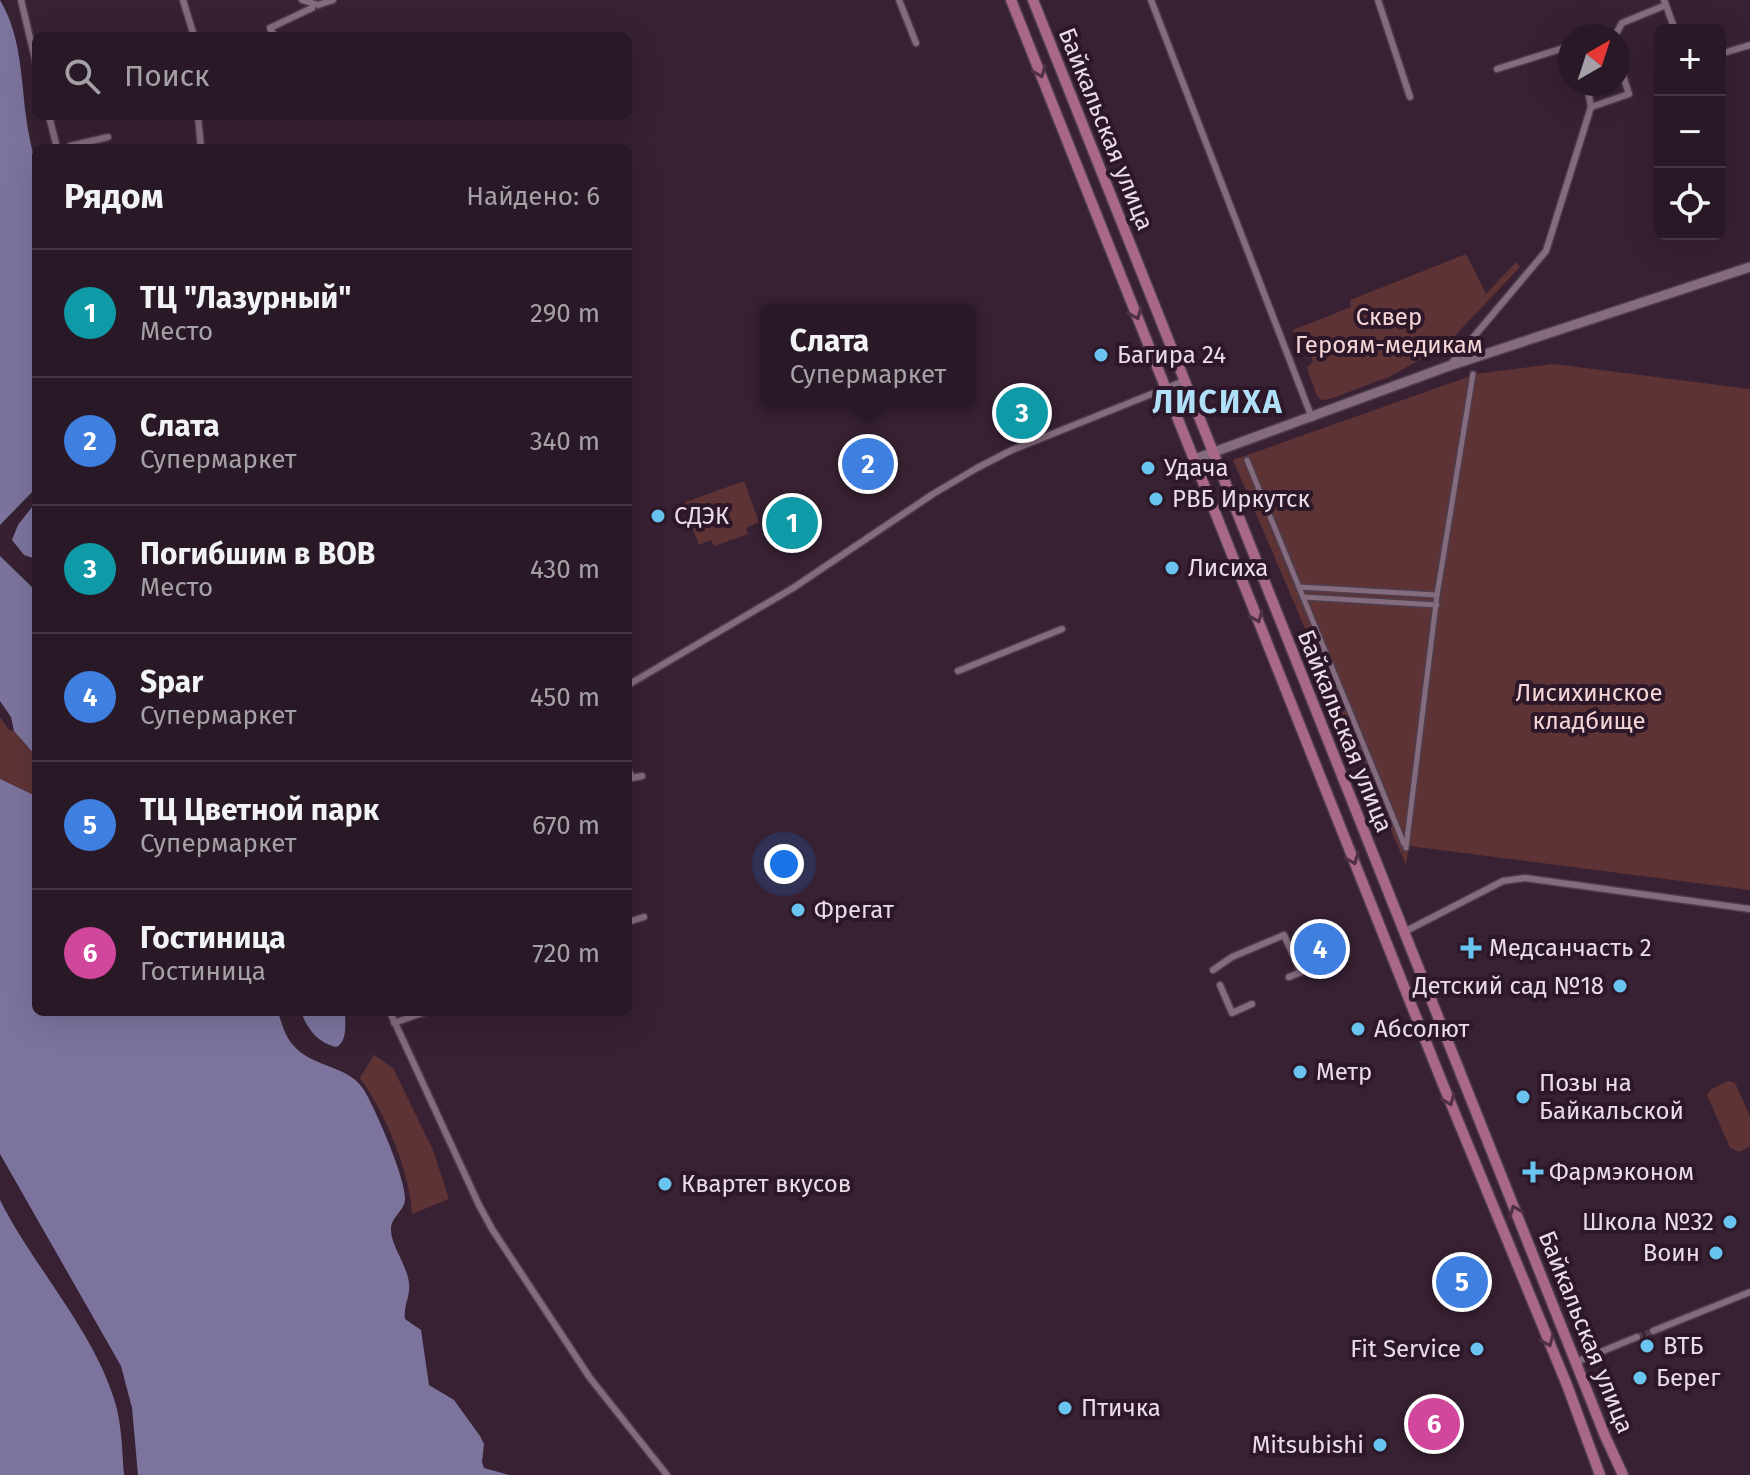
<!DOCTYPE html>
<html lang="ru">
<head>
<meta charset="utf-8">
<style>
	:root { --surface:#291926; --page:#31222e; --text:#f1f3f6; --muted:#a5a0a7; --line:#453843; --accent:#2563eb }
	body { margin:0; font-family:"Fira Sans",sans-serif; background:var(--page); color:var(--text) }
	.controls { position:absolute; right:24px; top:24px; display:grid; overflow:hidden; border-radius:12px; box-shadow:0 8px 32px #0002 }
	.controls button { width:72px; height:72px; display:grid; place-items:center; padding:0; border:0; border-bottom:2px solid var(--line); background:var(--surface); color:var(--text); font:40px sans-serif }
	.compass { position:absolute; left:1558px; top:24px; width:72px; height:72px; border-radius:50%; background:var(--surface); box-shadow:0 8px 32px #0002; rotate:39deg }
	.you { position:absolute; left:784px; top:864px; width:28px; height:28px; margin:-20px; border:6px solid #fff; border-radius:50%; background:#1a73e8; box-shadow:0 0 0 12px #1a73e833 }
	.badge { display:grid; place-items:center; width:52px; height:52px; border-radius:50%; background:var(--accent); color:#fff; font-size:26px; font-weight:700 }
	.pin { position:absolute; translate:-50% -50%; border:4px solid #fff; box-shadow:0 2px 8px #0006 }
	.popup { position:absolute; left:760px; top:304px; width:216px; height:104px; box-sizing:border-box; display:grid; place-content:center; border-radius:12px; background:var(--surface); filter:drop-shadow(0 2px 6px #0005); font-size:26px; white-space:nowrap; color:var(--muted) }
	.popup b { font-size:30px; color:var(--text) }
	.popup::after { content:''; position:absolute; left:50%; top:100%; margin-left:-16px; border:16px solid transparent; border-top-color:var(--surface) }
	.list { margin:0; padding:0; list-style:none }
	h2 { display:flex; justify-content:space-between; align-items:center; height:104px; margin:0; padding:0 32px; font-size:34px }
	h2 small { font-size:26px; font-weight:400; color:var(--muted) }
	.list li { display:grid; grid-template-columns:52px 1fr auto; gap:24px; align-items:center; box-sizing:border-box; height:128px; padding:0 32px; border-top:2px solid var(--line) }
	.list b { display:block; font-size:30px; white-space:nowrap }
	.list p { margin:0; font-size:26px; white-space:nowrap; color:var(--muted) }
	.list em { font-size:26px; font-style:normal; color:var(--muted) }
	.icon { flex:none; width:44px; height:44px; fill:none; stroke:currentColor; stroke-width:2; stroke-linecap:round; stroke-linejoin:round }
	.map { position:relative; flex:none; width:1750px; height:1475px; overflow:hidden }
	.search { position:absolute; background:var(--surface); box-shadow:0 8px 32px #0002; left:32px; top:32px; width:600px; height:88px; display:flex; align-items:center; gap:20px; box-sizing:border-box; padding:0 28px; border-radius:12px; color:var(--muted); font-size:30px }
	.panel { position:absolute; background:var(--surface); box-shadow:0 8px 32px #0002; left:32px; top:144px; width:600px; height:872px; border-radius:12px }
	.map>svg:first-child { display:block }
	.green { fill:#5e3336 }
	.water { fill:#7c749d }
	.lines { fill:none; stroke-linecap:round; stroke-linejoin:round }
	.minor-tunnel { stroke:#523d4d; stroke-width:6; stroke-dasharray:6 3; stroke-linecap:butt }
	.pedestrian-casing { stroke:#4e3d4b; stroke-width:8 }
	.minor-casing { stroke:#4e3d4b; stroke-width:9 }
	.secondary-casing { stroke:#4e3d4b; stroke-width:12 }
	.primary-casing { stroke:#4e3d4b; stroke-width:13 }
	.pedestrian { stroke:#846b7e; stroke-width:5 }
	.minor { stroke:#846b7e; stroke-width:6 }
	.secondary { stroke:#846b7e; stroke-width:9 }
	.primary { stroke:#a96986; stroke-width:10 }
	.oneway { stroke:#523044 }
	.poi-dot { fill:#69c4f0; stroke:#2c1828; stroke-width:3 }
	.labels { text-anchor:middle; stroke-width:8; stroke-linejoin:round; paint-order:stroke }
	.street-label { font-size:24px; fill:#ebdde7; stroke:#2c1828 }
	.park-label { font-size:24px; fill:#f6d5d6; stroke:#2c1828 }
	.poi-label { font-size:24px; fill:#ebdde7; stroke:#2c1828; text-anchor:start }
	.district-label { font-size:32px; font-weight:bold; letter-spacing:2px; fill:#b0dff8; stroke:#2c1828 }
</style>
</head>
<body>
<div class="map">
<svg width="1750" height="1475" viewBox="0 0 1750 1475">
	<rect width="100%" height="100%" fill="#372132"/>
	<g class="green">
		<polygon points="1466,254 1486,294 1516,262 1520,267 1446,345 1389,377 1330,399 1321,400 1317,396 1307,368 1313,362 1308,349 1296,343 1293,330 1351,307 1350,300"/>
		<polygon points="1554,364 1750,389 1750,890 1409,846 1406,865 1233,460 1476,374"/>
		<polygon points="744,481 759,522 746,528 748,534 714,546 711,540 699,545 683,503"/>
		<polygon points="0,717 9,730 14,731 36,756 36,796 0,779"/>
		<path d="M374,1055l19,13 40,82 16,49 -37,15c-2,-42 -27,-102 -52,-136z"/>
		<polygon points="1728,1081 1735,1083 1750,1116 1750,1147 1739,1152 1730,1148 1707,1095 1710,1090"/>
	</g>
	<g class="water">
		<path d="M0,0c21,35 21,77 26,116 2,17 6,34 10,50v322l-36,37z"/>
		<polygon points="36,502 36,559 24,555 12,540 18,525"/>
		<polygon points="0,556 36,591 36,756 14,731 11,717 0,701"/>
		<path d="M0,779l36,17v216h242c4,12 7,24 15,33 19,23 56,20 71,45 11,18 42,89 41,109 0,12 -15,18 -14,32 1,16 16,34 18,52 2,12 -6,23 -4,36l16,11 8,55 25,15 26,36 4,8 -2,18 2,6 25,7h-371l-6,-67 -11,-42 -121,-212z"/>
		<path d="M301,1012h44c0,11 3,29 -9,35 -19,-5 -28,-17 -35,-35z"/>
		<path d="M0,1200c33,66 94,131 115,202 7,23 7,49 9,73h-124z"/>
	</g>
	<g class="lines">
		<polyline class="minor-tunnel" points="1637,1337 1653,1331"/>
		<g class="pedestrian-casing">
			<g id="pedestrian">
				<polyline points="1247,460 1404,844"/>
				<polyline points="1299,587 1437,595"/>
				<polyline points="1303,597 1437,605"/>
				<polyline points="1406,848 1437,595 1473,374"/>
			</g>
		</g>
		<g class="minor-casing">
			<g id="minor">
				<polyline points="21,0 36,63"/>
				<polyline points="183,0 194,36"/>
				<polyline points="302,0 318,5 333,0"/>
				<polyline points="899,0 916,43"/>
				<polyline points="1151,0 1312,418"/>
				<polyline points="1378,0 1410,97"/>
				<polyline points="1664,0 1675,30"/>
				<polyline points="274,36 270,28 312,8"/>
				<polyline points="1615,36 1622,23 1666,5"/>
				<polyline points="1720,54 1750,45"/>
				<polyline points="1497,69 1570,46"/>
				<polyline points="1587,84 1591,107"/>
				<polyline points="49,116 57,148"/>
				<polyline points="198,116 201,148"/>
				<polyline points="70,146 108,137"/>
				<polyline points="1450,365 1546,251 1591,107 1629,94 1618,60"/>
				<polyline points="958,671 1062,629"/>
				<polyline points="628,685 793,588 933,494 977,468 1012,450 1184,381"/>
				<polyline points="628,769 632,778 642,776"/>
				<polyline points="628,922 644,917"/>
				<polyline points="1404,932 1503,881 1525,878 1750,909"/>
				<polyline points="1213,970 1232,957 1284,935 1301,972 1289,977"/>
				<polyline points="1220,985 1232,1013 1252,1004"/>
				<polyline points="390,1012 479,1205 492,1229 590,1378 667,1475"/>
				<polyline points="394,1023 425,1012"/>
				<polyline points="1653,1331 1750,1292"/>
				<polyline points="1576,1362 1637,1337"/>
			</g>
		</g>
		<g class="secondary-casing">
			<polyline id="secondary" points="1195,459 1449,366 1750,267"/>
		</g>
		<g class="primary-casing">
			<g id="primary">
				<polyline points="1011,0 1442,1082 1567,1385 1600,1475"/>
				<polyline points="1033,0 1605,1436 1623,1475"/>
			</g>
		</g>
		<use href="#pedestrian" class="pedestrian"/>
		<use href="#minor" class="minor"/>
		<use href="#secondary" class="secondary"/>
		<use href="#primary" class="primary"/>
	</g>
	<defs><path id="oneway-chevron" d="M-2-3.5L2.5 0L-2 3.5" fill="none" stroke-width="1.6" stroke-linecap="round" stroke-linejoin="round" transform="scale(2)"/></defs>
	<g class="oneway">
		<use href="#oneway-chevron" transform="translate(1040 72) rotate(68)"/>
		<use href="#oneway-chevron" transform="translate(1136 314) rotate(68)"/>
		<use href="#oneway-chevron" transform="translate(1257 617) rotate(68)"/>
		<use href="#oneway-chevron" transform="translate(1353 859) rotate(68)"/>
		<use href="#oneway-chevron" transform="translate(1449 1100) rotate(68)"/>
		<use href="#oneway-chevron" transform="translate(1515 1211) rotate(-112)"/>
		<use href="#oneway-chevron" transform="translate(1548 1341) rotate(67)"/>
	</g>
	<g class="poi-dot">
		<circle cx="1101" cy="355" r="8"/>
		<circle cx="1148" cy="468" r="8"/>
		<circle cx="1156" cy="499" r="8"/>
		<circle cx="658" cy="516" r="8"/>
		<circle cx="1172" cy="568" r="8"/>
		<circle cx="798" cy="910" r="8"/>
		<path d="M1467 936h8v8h8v8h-8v8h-8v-8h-8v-8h8z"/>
		<circle cx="1620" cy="986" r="8"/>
		<circle cx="1358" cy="1029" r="8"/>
		<circle cx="1300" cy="1072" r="8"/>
		<circle cx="1523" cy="1097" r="8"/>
		<path d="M1529 1160h8v8h8v8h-8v8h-8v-8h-8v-8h8z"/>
		<circle cx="665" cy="1184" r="8"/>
		<circle cx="1730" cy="1222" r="8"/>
		<circle cx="1716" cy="1253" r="8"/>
		<circle cx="1647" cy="1346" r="8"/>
		<circle cx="1477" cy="1349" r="8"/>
		<circle cx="1640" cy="1378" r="8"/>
		<circle cx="1065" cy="1408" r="8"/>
		<circle cx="1380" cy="1445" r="8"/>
	</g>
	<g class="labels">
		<g class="street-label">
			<text transform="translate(1106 129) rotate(68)" y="8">Байкальская улица</text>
			<text transform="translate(1345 731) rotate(68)" y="8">Байкальская улица</text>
			<text transform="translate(1586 1332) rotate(68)" y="8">Байкальская улица</text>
		</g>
		<g class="park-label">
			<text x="1389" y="325">Сквер<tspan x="1389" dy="28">Героям-медикам</tspan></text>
			<text x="1589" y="701">Лисихинское<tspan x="1589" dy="28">кладбище</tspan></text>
		</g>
		<g class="poi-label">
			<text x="1117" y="363">Багира 24</text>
			<text x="1164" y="476">Удача</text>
			<text x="1172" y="507">РВБ Иркутск</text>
			<text x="674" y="524">СДЭК</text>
			<text x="1188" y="576">Лисиха</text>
			<text x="814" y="918">Фрегат</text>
			<text x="1489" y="956">Медсанчасть 2</text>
			<text x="1604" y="994" text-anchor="end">Детский сад №18</text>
			<text x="1374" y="1037">Абсолют</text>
			<text x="1316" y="1080">Метр</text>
			<text x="1539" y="1091">Позы на<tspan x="1539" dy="28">Байкальской</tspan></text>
			<text x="1549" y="1180">Фармэконом</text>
			<text x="681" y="1192">Квартет вкусов</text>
			<text x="1714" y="1230" text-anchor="end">Школа №32</text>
			<text x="1700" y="1261" text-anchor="end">Воин</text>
			<text x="1663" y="1354">ВТБ</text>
			<text x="1461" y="1357" text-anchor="end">Fit Service</text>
			<text x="1656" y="1386">Берег</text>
			<text x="1081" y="1416">Птичка</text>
			<text x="1364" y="1453" text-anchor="end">Mitsubishi</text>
		</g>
		<g class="district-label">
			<text x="1218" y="413">ЛИСИХА</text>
		</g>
	</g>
</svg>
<div class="controls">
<button>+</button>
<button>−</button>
<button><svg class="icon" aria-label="locate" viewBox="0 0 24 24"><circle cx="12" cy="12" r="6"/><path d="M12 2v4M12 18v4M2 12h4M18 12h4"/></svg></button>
</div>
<svg class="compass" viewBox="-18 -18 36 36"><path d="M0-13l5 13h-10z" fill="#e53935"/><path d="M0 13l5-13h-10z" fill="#a5a0a7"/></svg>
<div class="you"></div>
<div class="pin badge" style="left:792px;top:523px;background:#0f9aa8">1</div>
<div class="pin badge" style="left:868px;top:464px;background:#3f7fe0">2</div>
<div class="popup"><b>Слата</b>Супермаркет</div>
<div class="pin badge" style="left:1022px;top:413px;background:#0f9aa8">3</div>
<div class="pin badge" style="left:1320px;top:949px;background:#3f7fe0">4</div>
<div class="pin badge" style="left:1462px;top:1282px;background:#3f7fe0">5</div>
<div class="pin badge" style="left:1434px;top:1424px;background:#d1479c">6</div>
<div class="search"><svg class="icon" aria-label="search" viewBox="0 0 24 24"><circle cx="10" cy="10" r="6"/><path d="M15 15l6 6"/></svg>Поиск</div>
<section class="panel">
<h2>Рядом<small>Найдено: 6</small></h2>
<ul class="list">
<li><span class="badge" style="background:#0f9aa8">1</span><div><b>ТЦ &quot;Лазурный&quot;</b><p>Место</p></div><em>290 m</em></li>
<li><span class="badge" style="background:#3f7fe0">2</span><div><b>Слата</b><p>Супермаркет</p></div><em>340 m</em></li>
<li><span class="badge" style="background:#0f9aa8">3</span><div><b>Погибшим в ВОВ</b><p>Место</p></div><em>430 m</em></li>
<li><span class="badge" style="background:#3f7fe0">4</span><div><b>Spar</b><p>Супермаркет</p></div><em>450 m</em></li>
<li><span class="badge" style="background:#3f7fe0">5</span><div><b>ТЦ Цветной парк</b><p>Супермаркет</p></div><em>670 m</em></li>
<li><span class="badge" style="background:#d1479c">6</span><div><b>Гостиница</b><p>Гостиница</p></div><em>720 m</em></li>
</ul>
</section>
</div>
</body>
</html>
